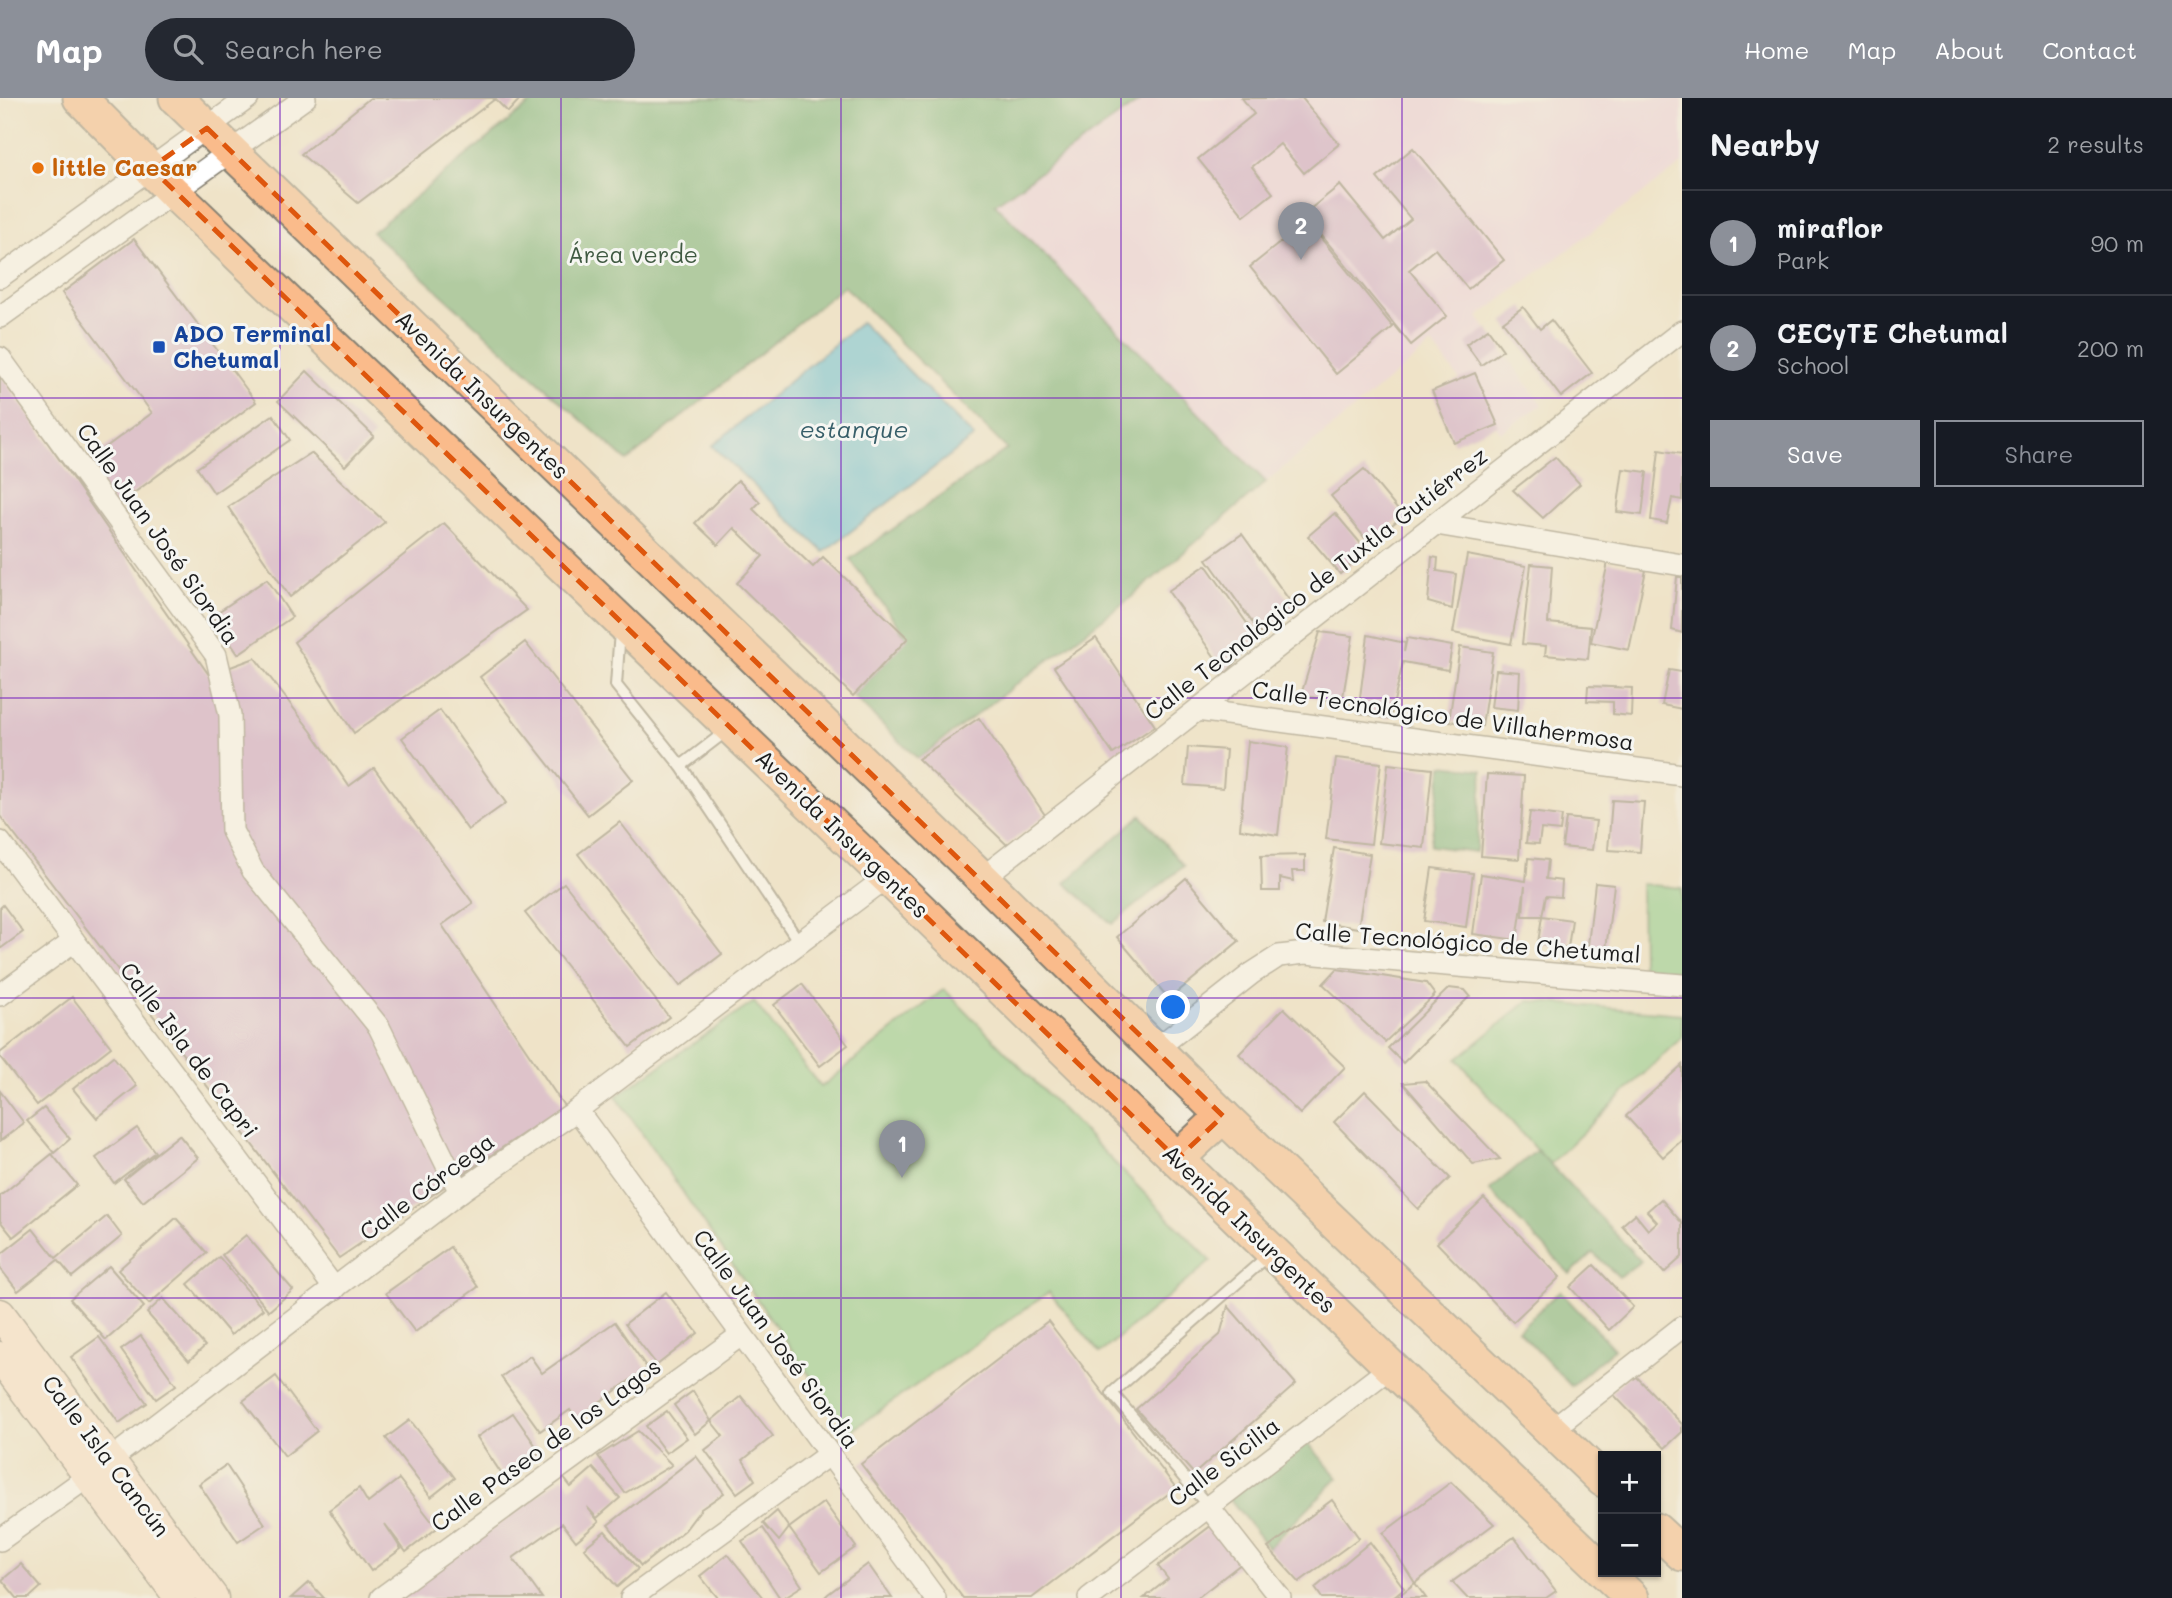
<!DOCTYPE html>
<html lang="en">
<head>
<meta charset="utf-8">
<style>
	:root { --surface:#171b24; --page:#242831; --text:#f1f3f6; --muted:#9ea1a6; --line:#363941; --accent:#8c9099 }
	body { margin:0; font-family:Mali,sans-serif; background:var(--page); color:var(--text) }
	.controls { position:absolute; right:21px; bottom:21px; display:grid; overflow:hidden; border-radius:0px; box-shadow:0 2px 5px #0004 }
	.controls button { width:63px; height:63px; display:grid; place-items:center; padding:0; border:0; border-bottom:2px solid var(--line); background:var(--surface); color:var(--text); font:35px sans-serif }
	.you { position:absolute; left:1174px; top:910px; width:24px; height:24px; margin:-18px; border:5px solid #fff; border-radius:50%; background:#1a73e8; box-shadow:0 0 0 10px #1a73e833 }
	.badge { display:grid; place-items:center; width:46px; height:46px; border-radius:50%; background:var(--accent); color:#fff; font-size:23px; font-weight:700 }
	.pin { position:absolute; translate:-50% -58px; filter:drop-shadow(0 2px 4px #0008) }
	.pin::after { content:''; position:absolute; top:37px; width:24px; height:21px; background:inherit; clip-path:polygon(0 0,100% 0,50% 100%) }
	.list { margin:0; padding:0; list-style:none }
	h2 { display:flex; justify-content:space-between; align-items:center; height:91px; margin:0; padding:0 28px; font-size:30px }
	h2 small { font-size:23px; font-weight:400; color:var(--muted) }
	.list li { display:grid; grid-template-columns:46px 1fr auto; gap:21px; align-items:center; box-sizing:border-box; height:105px; padding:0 28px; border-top:2px solid var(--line) }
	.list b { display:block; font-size:26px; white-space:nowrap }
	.list p { margin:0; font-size:23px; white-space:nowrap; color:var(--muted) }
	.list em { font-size:23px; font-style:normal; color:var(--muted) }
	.actions { display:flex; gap:14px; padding:21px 28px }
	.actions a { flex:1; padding:16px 0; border:2px solid var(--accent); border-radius:0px; text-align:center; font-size:24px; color:var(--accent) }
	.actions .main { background:var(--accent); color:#fff }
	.icon { flex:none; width:38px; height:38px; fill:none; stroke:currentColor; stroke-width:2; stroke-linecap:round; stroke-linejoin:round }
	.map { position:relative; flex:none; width:1682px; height:1500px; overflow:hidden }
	header { display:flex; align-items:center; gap:42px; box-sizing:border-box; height:98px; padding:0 35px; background:var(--accent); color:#fff }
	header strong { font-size:33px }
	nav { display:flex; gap:38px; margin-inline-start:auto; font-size:24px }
	.search { width:490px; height:63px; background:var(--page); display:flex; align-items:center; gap:18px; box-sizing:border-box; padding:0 24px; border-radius:38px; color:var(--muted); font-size:26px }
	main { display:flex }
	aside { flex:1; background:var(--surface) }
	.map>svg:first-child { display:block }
	.built { fill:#eed0e7 }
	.green { fill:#81c985; stroke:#4e7250; stroke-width:2 }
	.forest { fill:#68ad72; stroke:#426447; stroke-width:2 }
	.water { fill:#5fc0dd; stroke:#3e6e7c; stroke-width:2 }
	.building { fill:#c99ccd }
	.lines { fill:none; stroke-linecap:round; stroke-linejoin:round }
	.lane-casing { stroke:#868072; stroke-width:14 }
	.street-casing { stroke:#868072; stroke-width:24 }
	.secondary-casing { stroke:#868072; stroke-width:33 }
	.primary-casing { stroke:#868072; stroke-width:37 }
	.lane { stroke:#fff; stroke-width:10 }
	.street { stroke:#fff; stroke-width:21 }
	.secondary { stroke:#fde4d1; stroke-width:30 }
	.primary { stroke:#fabb8b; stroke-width:33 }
	.marked { fill:none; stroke:#de560d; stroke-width:5; stroke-dasharray:14 9; stroke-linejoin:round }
	.grid { fill:none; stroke:#7b2cbf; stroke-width:2; stroke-opacity:0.55 }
	.food-dot { fill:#e8710a; stroke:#f6f6f2; stroke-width:2.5 }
	.transit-dot { fill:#1a4fb4; stroke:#f6f6f2; stroke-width:2.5 }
	.labels { text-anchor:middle; stroke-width:6; stroke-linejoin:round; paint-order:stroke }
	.food-label { font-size:23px; font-weight:bold; fill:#c56008; stroke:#f6f6f2; text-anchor:start }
	.park-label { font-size:23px; fill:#3f5941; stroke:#f6f6f2 }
	.transit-label { font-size:23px; font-weight:bold; fill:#164399; stroke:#f6f6f2; text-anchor:start }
	.street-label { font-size:23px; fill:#1c1c1c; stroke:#f6f6f2 }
	.water-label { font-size:24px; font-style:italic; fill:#375e69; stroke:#f6f6f2 }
</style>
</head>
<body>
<header>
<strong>Map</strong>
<div class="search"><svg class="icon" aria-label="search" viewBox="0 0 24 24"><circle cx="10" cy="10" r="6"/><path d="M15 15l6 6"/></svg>Search here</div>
<nav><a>Home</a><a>Map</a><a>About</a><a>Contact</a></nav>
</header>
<main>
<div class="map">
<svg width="1682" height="1500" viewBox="0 0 1682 1500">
	<rect width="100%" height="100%" fill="#f6f6f2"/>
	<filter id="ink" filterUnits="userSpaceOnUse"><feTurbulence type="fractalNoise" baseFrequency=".0143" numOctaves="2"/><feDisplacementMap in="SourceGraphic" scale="14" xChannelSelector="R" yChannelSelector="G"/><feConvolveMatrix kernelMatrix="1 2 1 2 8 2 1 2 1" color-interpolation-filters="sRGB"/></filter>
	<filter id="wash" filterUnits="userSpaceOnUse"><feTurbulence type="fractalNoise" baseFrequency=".00686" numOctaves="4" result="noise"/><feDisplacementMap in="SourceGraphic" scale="28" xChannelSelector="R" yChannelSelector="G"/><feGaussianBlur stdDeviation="1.57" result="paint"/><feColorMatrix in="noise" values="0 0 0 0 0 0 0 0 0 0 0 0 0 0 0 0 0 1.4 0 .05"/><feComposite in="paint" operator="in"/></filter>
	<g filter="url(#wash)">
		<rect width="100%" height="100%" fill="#efe3c8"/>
		<polygon class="built" points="1144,0 1682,0 1682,66 1478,219 1542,307 1501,334 1432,246 1266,384 994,106"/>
		<g class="green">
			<polygon points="1641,786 1682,790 1682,874 1642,870"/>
			<polygon points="944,891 1211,1163 1100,1255 1049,1194 849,1334 616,998 754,904 821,989"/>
			<polygon points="1528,903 1682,916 1682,939 1549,1067 1457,961"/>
		</g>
		<g class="forest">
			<polygon points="537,0 1144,0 995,106 1266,384 1133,498 918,661 853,598 907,540 850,461 1007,351 844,188 627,363 372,134"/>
			<polygon points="1443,667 1483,672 1476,754 1430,748"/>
			<polygon points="1141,717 1184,768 1112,826 1065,785"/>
			<polygon points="1537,1052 1641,1163 1619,1179 1593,1155 1570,1176 1489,1092"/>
			<polygon points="1560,1193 1614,1251 1571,1288 1518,1232"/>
			<polygon points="1308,1345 1338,1380 1268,1450 1227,1397"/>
		</g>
		<polygon class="water" points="861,224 974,339 824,454 712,348"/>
		<g id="blocks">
			<g class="building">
				<polygon points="370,0 521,0 508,14 495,1 358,105 301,56"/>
				<polygon points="1242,0 1302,0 1339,46 1304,75 1280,46 1252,69 1273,95 1244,118 1198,61 1254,16"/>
				<polygon points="1413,50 1504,162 1468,191 1435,151 1409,172 1447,218 1411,247 1304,116 1340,87 1385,142 1411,121 1377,80"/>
				<polygon points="1307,123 1393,229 1336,276 1250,169"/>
				<polygon points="134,141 256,304 115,409 83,366 152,315 62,195"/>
				<polygon points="1523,209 1540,231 1551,222 1592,275 1561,299 1503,224"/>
				<polygon points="1488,231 1503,252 1481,267 1466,246"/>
				<polygon points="307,273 374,338 345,368 278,303"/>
				<polygon points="1475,275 1498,327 1454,345 1432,293"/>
				<polygon points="0,276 209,577 255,560 311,633 349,688 374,670 473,805 442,827 564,1008 339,1160 0,718"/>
				<polygon points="273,317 290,342 214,395 197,370"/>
				<polygon points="1659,352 1682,356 1682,402 1672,400 1667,425 1651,422"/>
				<polygon points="311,355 385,424 290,499 228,409"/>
				<polygon points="1555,359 1580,386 1543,420 1513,392"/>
				<polygon points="1364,371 1403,418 1369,445 1331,398"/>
				<polygon points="1623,371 1647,374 1642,417 1617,414"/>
				<polygon points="738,382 760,404 753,411 813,469 823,459 908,540 853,598 737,485 763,458 734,430 718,447 695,425"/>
				<polygon points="1335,415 1367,453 1340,476 1308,438"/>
				<polygon points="444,425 527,512 354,635 294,544"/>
				<polygon points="1242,436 1297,513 1262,538 1207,461"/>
				<polygon points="1467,457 1526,468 1511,546 1453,535"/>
				<polygon points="1432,459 1438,460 1437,473 1456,476 1452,511 1428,504"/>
				<polygon points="1608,464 1646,472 1629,552 1591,544"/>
				<polygon points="1531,466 1552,468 1548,525 1591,529 1588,561 1545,557 1546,548 1522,546"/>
				<polygon points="1206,467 1258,541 1226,575 1168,493"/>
				<polygon points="1677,479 1682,479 1682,535 1672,532"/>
				<polygon points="267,481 292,519 238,556 212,518"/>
				<polygon points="1320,534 1353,538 1342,605 1301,597"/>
				<polygon points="1368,537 1405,545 1404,554 1407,540 1452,548 1448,572 1403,564 1390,621 1358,615"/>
				<polygon points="1096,540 1155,628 1113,656 1054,569"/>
				<polygon points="525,544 633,682 588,717 480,579"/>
				<polygon points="1460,549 1493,554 1482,628 1449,623"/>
				<polygon points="1496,572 1520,574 1518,612 1491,609"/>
				<polygon points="1669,572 1682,574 1682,611 1662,607"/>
				<polygon points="1588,588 1632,590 1631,618 1613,616 1613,604 1587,603"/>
				<polygon points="440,612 506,705 468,732 402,640"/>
				<polygon points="979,620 1045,717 1007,747 918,661"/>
				<polygon points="1248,643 1288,649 1278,737 1240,731"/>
				<polygon points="1188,649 1226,652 1223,690 1185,687"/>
				<polygon points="1336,660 1381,665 1371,746 1326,741"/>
				<polygon points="1388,666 1432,671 1424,750 1379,745"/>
				<polygon points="1487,676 1524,678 1519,761 1481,758"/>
				<polygon points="1612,702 1644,704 1640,754 1608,752"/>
				<polygon points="1530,714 1562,718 1560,733 1541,731 1539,746 1526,745"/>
				<polygon points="1566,720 1596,723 1592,752 1562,749"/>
				<polygon points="620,724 722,856 680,888 578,756"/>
				<polygon points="1334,750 1370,756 1358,830 1322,824"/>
				<polygon points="1305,757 1305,773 1292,773 1293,783 1280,780 1280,793 1262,793 1261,758"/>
				<polygon points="1528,760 1548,762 1546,781 1562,783 1561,799 1546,798 1542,818 1523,818 1525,788 1517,842 1473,836 1481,776 1526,783"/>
				<polygon points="1432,770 1473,775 1466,829 1424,823"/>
				<polygon points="1186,780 1239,843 1169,901 1117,839"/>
				<polygon points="564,785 669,919 630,949 525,815"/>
				<polygon points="1595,785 1614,787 1605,859 1587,856"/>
				<polygon points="3,807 23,834 0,851 0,810"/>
				<polygon points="1542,818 1572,822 1568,850 1538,845"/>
				<polygon points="1337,871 1426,885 1435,897 1385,944 1323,886"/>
				<polygon points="802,886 848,947 820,968 774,907"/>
				<polygon points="1449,890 1465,892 1470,898 1403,965 1388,950"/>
				<polygon points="72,899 111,949 37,1007 0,959 0,955"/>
				<polygon points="1284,910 1345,969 1300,1016 1239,956"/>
				<polygon points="113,958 137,988 97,1020 73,991"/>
				<polygon points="1682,967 1682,1042 1663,1059 1626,1018"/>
				<polygon points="1425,983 1500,1061 1473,1066 1403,985"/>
				<polygon points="0,993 24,1025 0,1043"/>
				<polygon points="1365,993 1450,1080 1418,1111 1334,1024"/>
				<polygon points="44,1010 70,1041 54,1055 27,1023"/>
				<polygon points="137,1030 155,1054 114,1085 96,1060"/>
				<polygon points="179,1037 198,1060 143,1104 124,1081"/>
				<polygon points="52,1056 77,1087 13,1139 0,1123 0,1098"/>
				<polygon points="1484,1100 1560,1179 1513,1224 1437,1145"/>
				<polygon points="1661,1101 1682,1125 1682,1159 1664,1175 1622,1127 1635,1116 1648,1132 1657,1124 1647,1113"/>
				<polygon points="107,1118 122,1138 72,1179 58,1162 18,1193 0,1170 0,1157 33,1131 56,1160"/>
				<polygon points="176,1120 207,1155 149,1206 118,1172"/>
				<polygon points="246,1137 293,1192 269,1213 222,1157"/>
				<polygon points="450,1149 478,1189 415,1234 386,1195"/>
				<polygon points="219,1159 263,1211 231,1237 188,1186"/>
				<polygon points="1594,1167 1633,1209 1609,1232 1570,1189"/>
				<polygon points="109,1168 144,1209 106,1242 70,1201"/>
				<polygon points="666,1194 698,1235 657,1267 625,1226"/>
				<polygon points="163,1200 205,1248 189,1263 147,1215"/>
				<polygon points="1228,1208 1296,1286 1194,1376 1136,1311 1220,1237"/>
				<polygon points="1048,1223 1176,1390 1032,1500 963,1500 861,1366"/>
				<polygon points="615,1224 647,1270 576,1321 570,1312 540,1333 501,1279 530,1258 542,1275"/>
				<polygon points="141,1238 176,1287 156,1301 121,1252"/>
				<polygon points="99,1239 147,1305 119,1325 71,1259"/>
				<polygon points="1632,1274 1682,1326 1682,1334 1665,1350 1611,1294"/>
				<polygon points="276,1278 317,1333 285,1358 243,1303"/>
				<polygon points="693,1293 711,1323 695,1336 674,1307"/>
				<polygon points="741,1298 773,1338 743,1362 755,1382 737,1395 705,1352 723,1338 711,1323"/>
				<polygon points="667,1313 687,1340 666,1355 646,1328"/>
				<polygon points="513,1315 540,1354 503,1378 477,1339"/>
				<polygon points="410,1322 455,1380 431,1399 386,1340"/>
				<polygon points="638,1333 672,1367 625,1395 598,1358"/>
				<polygon points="696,1358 724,1395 701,1411 685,1432 641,1468 608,1427"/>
				<polygon points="226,1367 265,1426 238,1444 199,1386"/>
				<polygon points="593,1370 620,1400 597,1420 587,1409 599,1424 576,1443 562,1425 513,1460 542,1500 403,1500 401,1498 563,1379 571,1389"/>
				<polygon points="399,1381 437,1430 406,1454 385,1426 401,1451 371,1473 329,1412 359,1390 368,1405"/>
				<polygon points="1451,1384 1494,1426 1415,1485 1383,1435"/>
				<polygon points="1332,1402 1359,1440 1299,1484 1268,1450"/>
				<polygon points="824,1404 856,1449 821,1474 789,1430"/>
				<polygon points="777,1413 789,1430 779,1443 763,1425"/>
				<polygon points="1212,1427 1242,1465 1197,1500 1144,1500 1168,1481 1158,1468"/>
				<polygon points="763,1430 802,1488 783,1500 780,1500 742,1443"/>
				<polygon points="605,1433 638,1471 617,1489 584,1450"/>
				<polygon points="1514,1439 1556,1493 1546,1500 1467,1500 1452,1484"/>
				<polygon points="1370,1444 1404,1490 1392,1500 1322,1500 1315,1490"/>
				<polygon points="728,1456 763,1500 718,1500 700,1478"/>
				<polygon points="21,1466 41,1489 29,1500 17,1500 2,1482"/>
				<polygon points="868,1466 892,1500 824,1500 828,1496"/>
				<polygon points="309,1484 324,1500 291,1500"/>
				<polygon points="1415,1485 1426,1500 1396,1500"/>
			</g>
		</g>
	</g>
	<g filter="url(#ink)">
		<use href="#blocks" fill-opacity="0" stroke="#868072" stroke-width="2"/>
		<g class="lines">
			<g class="lane-casing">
				<g id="lane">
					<polyline points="620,533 616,587 681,668 799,844"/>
					<polyline points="681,668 729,631"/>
					<polyline points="1208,1408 1112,1295 1270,1156"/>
				</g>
			</g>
			<g class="street-casing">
				<g id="street">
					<polyline points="0,179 248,0"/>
					<polyline points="0,219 305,0"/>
					<polyline points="0,260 216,557 230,617 232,733 253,773 379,929 460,1094"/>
					<polyline points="1436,426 1682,467"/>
					<polyline points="1197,612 1682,677"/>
					<polyline points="0,744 335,1191"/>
					<polyline points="982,780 1682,233"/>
					<polyline points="0,897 74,843"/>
					<polyline points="1156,951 1251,876 1279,858 1305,855 1682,887"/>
					<polyline points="577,1012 935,1500"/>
					<polyline points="1551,1332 1682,1229"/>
					<polyline points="1208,1408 1280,1500"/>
					<polyline points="0,1442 89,1378 460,1094 577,1012 887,779"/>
					<polyline points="381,1500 741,1237"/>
					<polyline points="631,1500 828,1357"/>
					<polyline points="1089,1500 1391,1269"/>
				</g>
			</g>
			<g class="secondary-casing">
				<g id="secondary">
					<polyline points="0,1216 213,1500"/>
					<polyline points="0,1259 180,1500"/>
				</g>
			</g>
			<g class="primary-casing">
				<g id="primary">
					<polyline points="80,0 174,95 887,779 1391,1269 1603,1472"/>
					<polyline points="176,0 982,780 1223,1018 1603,1382"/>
					<polyline points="1177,1061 1223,1018"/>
					<polyline points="1656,1432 1682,1456"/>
					<polyline points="1605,1474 1632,1500"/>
				</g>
			</g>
			<use href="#lane" class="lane"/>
			<use href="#street" class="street"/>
			<use href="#secondary" class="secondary"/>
			<use href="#primary" class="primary"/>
		</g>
	</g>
	<path d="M0 0H1682V1500H0ZM207,30l1016,988 -46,43 -1026,-991z" fill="#efe3c8" fill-opacity=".55" fill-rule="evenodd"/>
	<path class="marked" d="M207,30l1016,988 -46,43 -1026,-991z"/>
	<path class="grid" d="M280,0v1500M561,0v1500M841,0v1500M1121,0v1500M1402,0v1500M0,300h1682M0,600h1682M0,900h1682M0,1200h1682"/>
	<circle class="food-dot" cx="38" cy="70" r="7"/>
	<rect class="transit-dot" x="152" y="242" width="14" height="14" rx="3.5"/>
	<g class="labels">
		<g class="food-label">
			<text x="52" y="78">little Caesar</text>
		</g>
		<g class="park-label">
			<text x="633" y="165">Área verde</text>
		</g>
		<g class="transit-label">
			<text x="173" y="244">ADO Terminal<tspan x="173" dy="26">Chetumal</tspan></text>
		</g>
		<g class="street-label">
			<text transform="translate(482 297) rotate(44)" y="8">Avenida Insurgentes</text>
			<text transform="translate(158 436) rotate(55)" y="8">Calle Juan José Siordia</text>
			<text transform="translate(1316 486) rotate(-38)" y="8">Calle Tecnológico de Tuxtla Gutiérrez</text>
			<text transform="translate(1443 618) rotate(8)" y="8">Calle Tecnológico de Villahermosa</text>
			<text transform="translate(842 736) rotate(44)" y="8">Avenida Insurgentes</text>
			<text transform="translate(1468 845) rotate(4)" y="8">Calle Tecnológico de Chetumal</text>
			<text transform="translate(189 952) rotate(53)" y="8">Calle Isla de Capri</text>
			<text transform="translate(427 1089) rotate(-37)" y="8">Calle Córcega</text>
			<text transform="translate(1249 1131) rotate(44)" y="8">Avenida Insurgentes</text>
			<text transform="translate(776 1241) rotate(54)" y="8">Calle Juan José Siordia</text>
			<text transform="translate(546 1347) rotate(-36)" y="8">Calle Paseo de los Lagos</text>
			<text transform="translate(106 1358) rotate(53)" y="8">Calle Isla Cancún</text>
			<text transform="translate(1224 1364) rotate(-37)" y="8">Calle Sicilia</text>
		</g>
		<g class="water-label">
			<text x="854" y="340">estanque</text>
		</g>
	</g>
</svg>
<div class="controls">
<button>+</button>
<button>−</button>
</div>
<div class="you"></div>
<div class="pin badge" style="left:902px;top:1080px">1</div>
<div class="pin badge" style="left:1301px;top:162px">2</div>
</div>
<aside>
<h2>Nearby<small>2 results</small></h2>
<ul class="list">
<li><span class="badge">1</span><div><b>miraflor</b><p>Park</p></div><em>90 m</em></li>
<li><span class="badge">2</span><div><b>CECyTE Chetumal</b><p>School</p></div><em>200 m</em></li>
</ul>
<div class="actions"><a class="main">Save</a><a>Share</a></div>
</aside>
</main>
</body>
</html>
